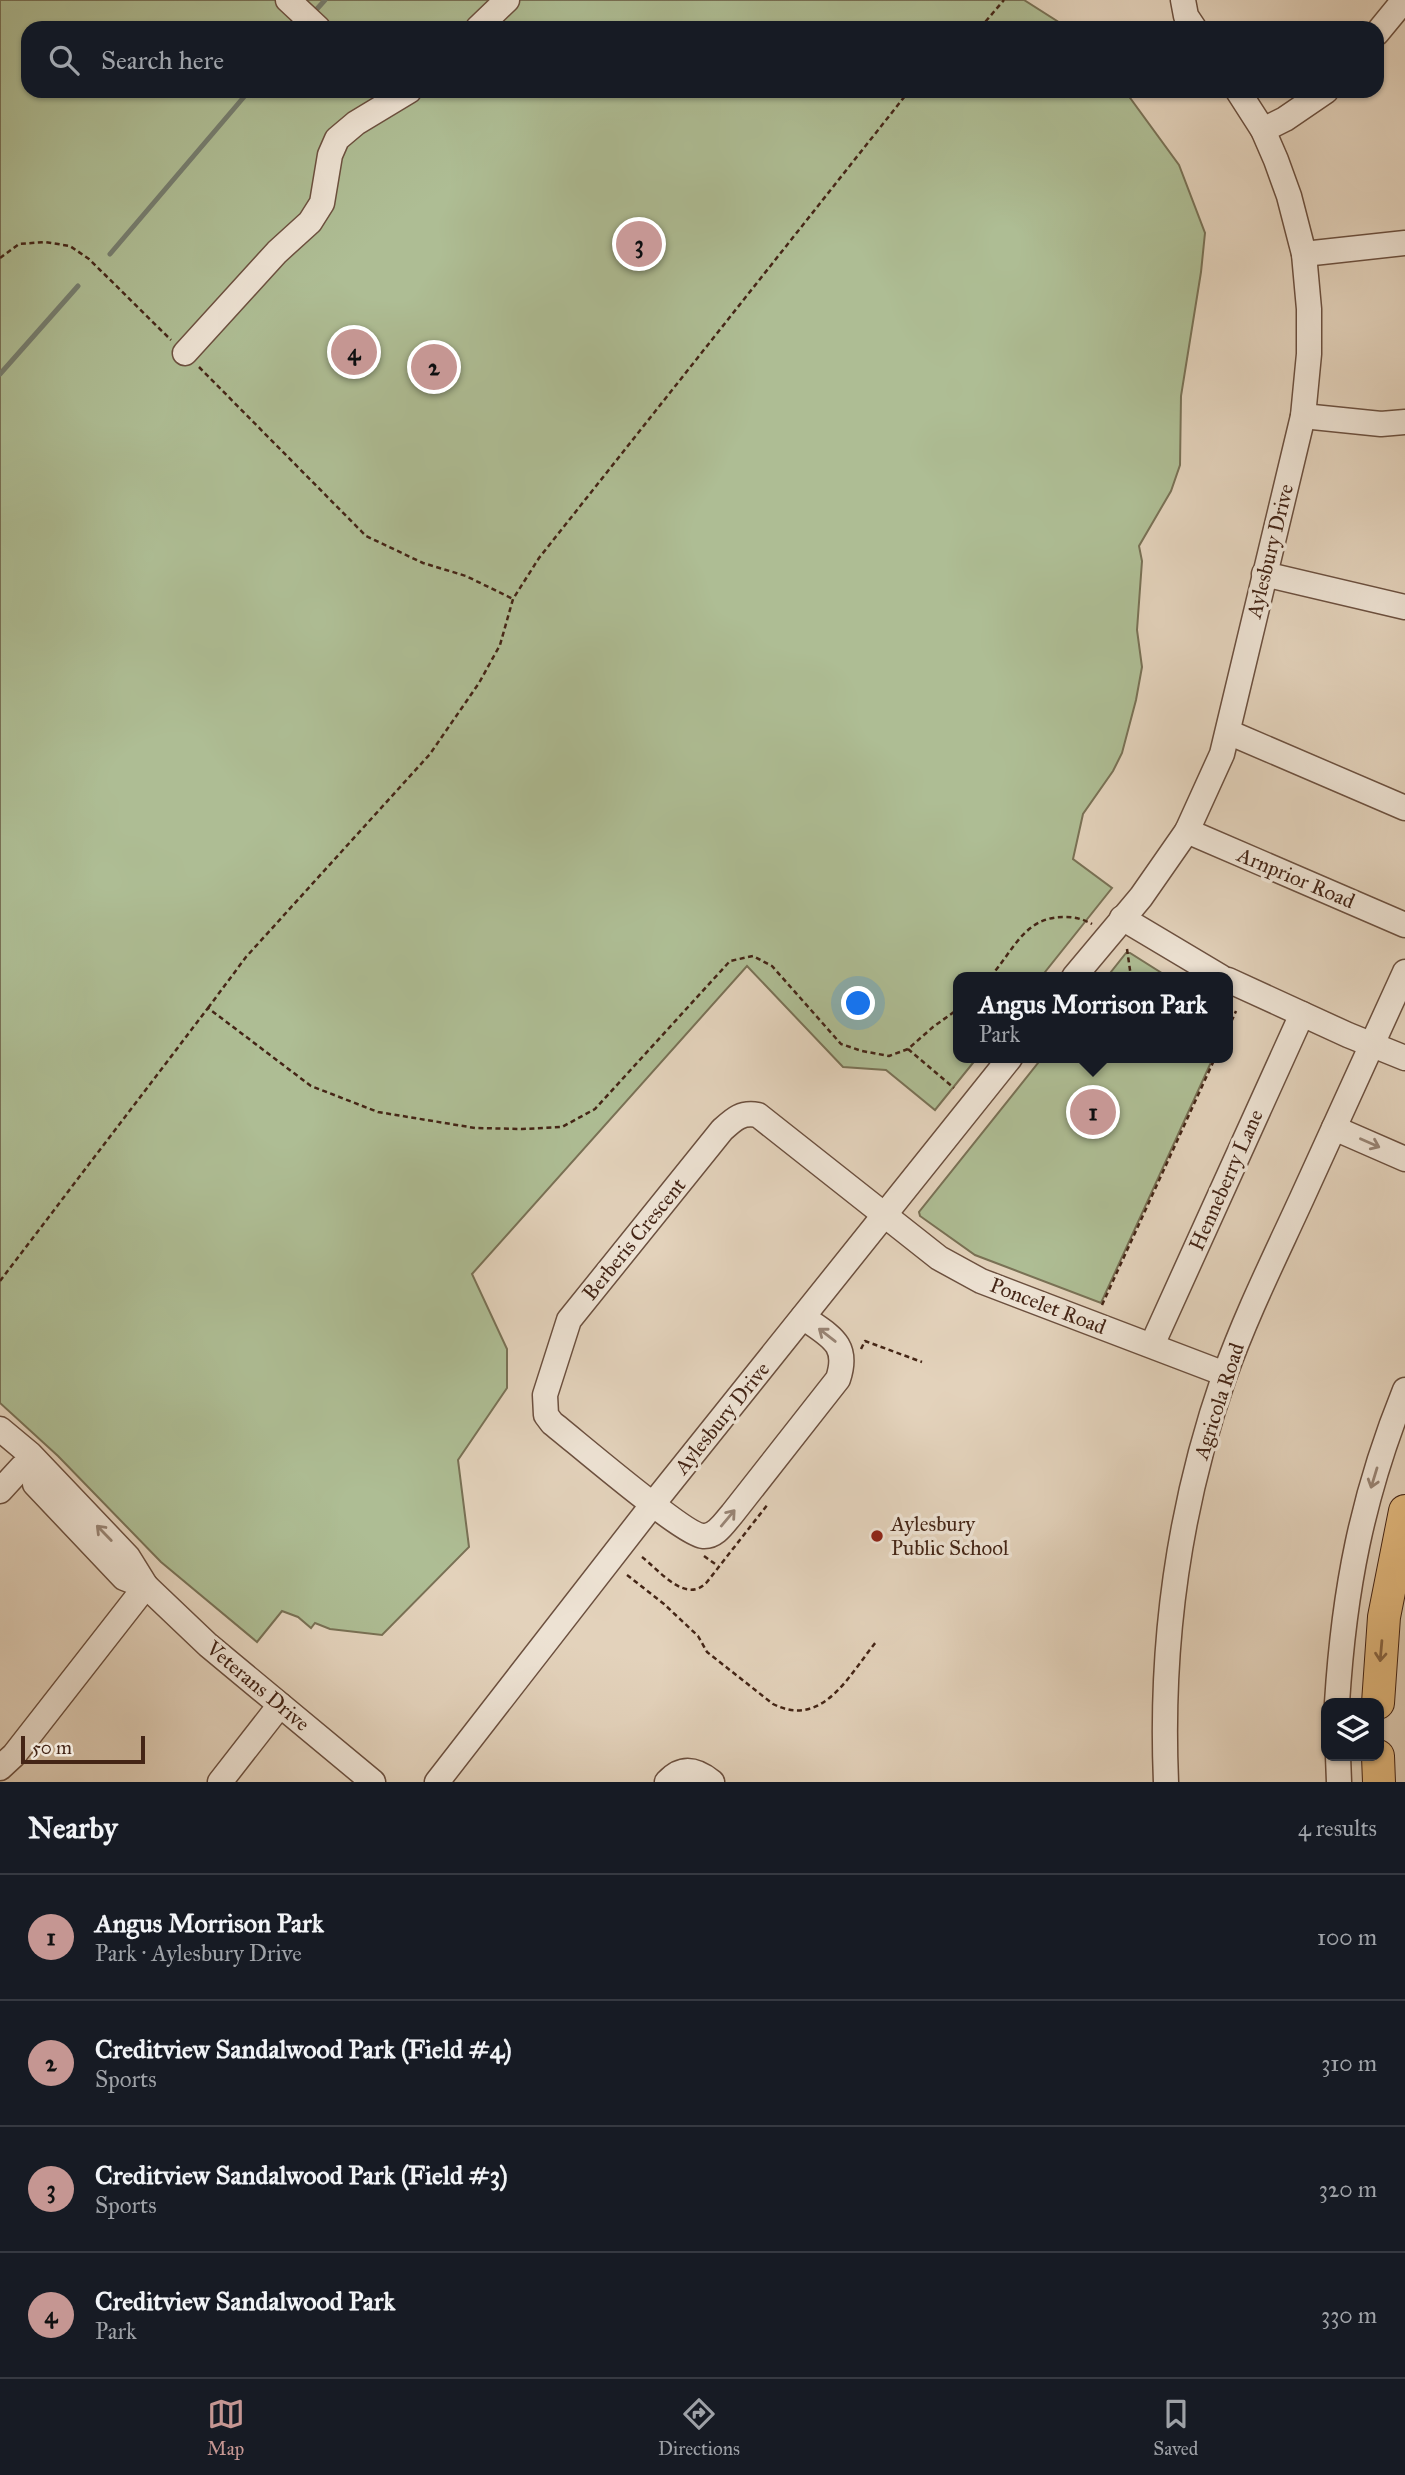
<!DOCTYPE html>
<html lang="en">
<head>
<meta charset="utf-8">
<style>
	:root { --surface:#171b24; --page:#20242c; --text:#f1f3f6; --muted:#9ea1a6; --line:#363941; --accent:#c59692 }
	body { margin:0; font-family:"IM FELL Great Primer",serif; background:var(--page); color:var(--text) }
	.controls { position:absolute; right:21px; bottom:21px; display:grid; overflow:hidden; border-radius:14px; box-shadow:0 2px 5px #0004 }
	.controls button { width:63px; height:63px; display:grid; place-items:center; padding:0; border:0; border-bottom:2px solid var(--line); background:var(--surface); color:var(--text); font:35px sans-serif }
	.scale { position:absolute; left:21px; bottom:18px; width:124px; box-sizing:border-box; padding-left:7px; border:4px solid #442516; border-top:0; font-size:19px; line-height:24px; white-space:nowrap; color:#442516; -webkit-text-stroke:5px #ede2d3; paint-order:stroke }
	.you { position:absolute; left:859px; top:1004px; width:24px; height:24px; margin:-18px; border:5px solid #fff; border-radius:50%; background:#1a73e8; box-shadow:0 0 0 10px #1a73e833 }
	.badge { display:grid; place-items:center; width:46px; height:46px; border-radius:50%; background:var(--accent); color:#111; font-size:23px; font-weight:700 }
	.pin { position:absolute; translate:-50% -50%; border:4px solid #fff; box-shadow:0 2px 7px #0006 }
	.popup { position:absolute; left:953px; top:972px; width:280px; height:91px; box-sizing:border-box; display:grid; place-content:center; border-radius:14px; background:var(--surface); filter:drop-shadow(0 2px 5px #0005); font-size:23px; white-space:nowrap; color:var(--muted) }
	.popup b { font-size:26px; color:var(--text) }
	.popup::after { content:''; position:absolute; left:50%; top:100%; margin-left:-14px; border:14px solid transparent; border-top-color:var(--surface) }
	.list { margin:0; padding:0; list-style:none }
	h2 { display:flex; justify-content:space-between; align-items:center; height:91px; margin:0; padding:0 28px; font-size:30px }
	h2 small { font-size:23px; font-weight:400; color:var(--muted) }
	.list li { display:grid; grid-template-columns:46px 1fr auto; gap:21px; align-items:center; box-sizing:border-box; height:126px; padding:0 28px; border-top:2px solid var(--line) }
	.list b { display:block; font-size:26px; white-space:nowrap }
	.list p { margin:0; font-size:23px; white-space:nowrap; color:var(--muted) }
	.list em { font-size:23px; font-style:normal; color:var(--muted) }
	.icon { flex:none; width:38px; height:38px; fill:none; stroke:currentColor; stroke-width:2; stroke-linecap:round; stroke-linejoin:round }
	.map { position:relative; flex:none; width:1405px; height:1782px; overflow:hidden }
	.search { position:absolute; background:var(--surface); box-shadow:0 2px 5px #0004; left:21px; right:21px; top:21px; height:77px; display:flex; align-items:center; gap:18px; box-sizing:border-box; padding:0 24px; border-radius:21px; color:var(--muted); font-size:26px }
	.sheet { height:595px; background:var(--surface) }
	nav { display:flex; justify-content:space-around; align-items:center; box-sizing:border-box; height:98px; border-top:2px solid var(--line); background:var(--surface); font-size:19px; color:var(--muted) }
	nav a { display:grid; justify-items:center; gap:4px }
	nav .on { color:var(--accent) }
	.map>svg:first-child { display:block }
	.green { fill:#aebd94; stroke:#797155; stroke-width:2 }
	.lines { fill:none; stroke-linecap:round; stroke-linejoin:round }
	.stream { stroke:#757d6f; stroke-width:5 }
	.minor-casing { stroke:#6c503f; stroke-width:27 }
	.major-casing { stroke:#442516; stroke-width:34 }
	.path { stroke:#442516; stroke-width:2.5; stroke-dasharray:5 3.5; stroke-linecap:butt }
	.minor { stroke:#ede2d3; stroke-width:24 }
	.major { stroke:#e2b97e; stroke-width:32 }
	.oneway { stroke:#988474 }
	.oneway2 { stroke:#8b6845 }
	.poi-dot { fill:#8f2418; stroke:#ede2d3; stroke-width:2.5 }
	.labels { text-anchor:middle; stroke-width:7; stroke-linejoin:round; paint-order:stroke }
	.street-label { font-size:21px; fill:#442516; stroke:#ede2d3 }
	.poi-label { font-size:21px; fill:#442516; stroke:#ede2d3; text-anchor:start }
</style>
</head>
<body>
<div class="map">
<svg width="1405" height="1782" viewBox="0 0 1405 1782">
	<rect width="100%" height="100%" fill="#e3d2bb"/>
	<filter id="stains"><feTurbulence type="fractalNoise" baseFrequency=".00286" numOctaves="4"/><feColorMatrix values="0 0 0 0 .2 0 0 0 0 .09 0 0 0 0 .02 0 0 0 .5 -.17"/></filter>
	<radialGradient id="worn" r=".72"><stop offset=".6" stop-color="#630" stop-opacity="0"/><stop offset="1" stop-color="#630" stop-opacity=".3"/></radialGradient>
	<g class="green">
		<polygon points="0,0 1024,0 1068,28 28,28 28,91 1125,91 1179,165 1205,233 1201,272 1181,396 1180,465 1171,491 1139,546 1142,561 1137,630 1142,667 1136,700 1122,753 1113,771 1083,814 1073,859 1112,888 1041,977 958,977 958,1058 977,1058 935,1110 886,1070 843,1067 747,966 472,1274 507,1349 507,1388 458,1460 469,1547 382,1635 330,1629 315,1623 311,1628 298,1617 282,1611 257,1642 161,1562 58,1456 0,1403"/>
		<polygon points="1126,953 1130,953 1168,977 1107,977"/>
		<polygon points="1042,1058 1213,1058 1101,1303 975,1255 920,1216 919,1212"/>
	</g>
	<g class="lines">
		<g class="stream">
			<polyline points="316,10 325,0"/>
			<polyline points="110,254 249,91"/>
			<polyline points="0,374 78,286"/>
		</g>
		<g class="minor-casing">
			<g id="minor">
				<polyline points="288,0 318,28"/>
				<polyline points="1183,0 1186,16 1194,28"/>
				<polyline points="478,28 507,0"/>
				<polyline points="1377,33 1400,5 1405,2"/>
				<polyline points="1263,130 1285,119 1326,91"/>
				<polyline points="1304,254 1405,243"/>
				<polyline points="185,353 277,252 310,222 322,203 330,155 337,139 356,123 409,91"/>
				<polyline points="1303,416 1381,424 1405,422"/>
				<polyline points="1264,574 1405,607"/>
				<polyline points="1228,732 1405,808"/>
				<polyline points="1187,831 1405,925"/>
				<polyline points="1122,918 1221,977"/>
				<polyline points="1074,977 1141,897 1187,831 1222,754 1303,416 1309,354 1309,309 1304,254 1289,196 1276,160 1263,130 1238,91"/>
				<polyline points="1228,980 1348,1035 1405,1058"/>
				<polyline points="1334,1128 1405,1159"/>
				<path d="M803,1317c26,19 47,26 35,62l-106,135c-8,9 -16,23 -29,22 -19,-1 -128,-95 -151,-113l-6,-8 -1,-20 24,-75 153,-190c12,-11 19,-18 36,-15l181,143 42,23 244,93"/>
				<polyline points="1152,1345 1302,1014"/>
				<polyline points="0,1429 30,1454 128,1557 146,1586 208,1645 373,1782"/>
				<polyline points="35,1484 124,1578 142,1585"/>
				<polyline points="0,1491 21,1468"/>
				<path d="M1337,1703c7,-113 25,-207 68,-313"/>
				<polyline points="1338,1756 1339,1782"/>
				<polyline points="0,1768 14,1755 146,1586"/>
				<polyline points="220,1782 280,1705"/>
				<polyline points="437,1782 653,1504 1010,1058"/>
				<path d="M667,1782c15,-16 29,-13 45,0"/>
				<path d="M1166,1782c-6,-138 13,-275 58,-405 22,-62 51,-120 78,-179 35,-76 69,-151 103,-226"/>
			</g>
		</g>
		<g class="major-casing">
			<g id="major">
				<polyline points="1378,1703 1384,1617 1405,1511"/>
				<polyline points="1378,1756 1379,1782"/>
			</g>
		</g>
		<g class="path">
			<polyline points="980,28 1004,0"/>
			<polyline points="0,258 19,244 45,242 70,246 89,259 171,340"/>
			<polyline points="199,367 366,536 423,563 466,576 513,599"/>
			<polyline points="1127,949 1131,977"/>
			<path d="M990,977c23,-25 34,-61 75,-60 10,0 18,2 27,7"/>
			<polyline points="208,1008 246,957 430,754 479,683 500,645 513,599 539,558 909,91"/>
			<polyline points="1228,1029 1236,1011"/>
			<polyline points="908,1049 954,1088"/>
			<polyline points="0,1281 208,1008 311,1086 378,1112 475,1128 522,1129 562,1127 595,1109 730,961 753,956 772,966 841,1044 862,1051 889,1056 908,1049 933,1027 958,1009"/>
			<polyline points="1102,1305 1215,1058"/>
			<polyline points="861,1349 865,1341 922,1362"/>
			<polyline points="704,1556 718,1566"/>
			<path d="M642,1557c17,13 44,48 65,25l61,-78"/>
			<path d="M627,1575l37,29 34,32 9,16 66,52c50,25 76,-29 103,-62"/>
		</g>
		<use href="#minor" class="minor"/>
		<use href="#major" class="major"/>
	</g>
	<defs><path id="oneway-shaft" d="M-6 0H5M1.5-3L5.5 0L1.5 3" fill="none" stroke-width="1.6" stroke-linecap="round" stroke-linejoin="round" transform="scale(1.75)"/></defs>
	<g class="oneway">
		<use href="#oneway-shaft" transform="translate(1370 1143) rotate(24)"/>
		<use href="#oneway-shaft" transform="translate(827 1335) rotate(-142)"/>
		<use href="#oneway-shaft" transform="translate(1374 1478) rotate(107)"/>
		<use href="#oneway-shaft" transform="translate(728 1518) rotate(-50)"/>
		<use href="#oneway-shaft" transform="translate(104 1533) rotate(-134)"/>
	</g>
	<use class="oneway2" href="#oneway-shaft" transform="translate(1381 1651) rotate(95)"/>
	<circle class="poi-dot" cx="877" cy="1536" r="7"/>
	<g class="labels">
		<g class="street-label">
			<text transform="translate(1270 551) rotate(-76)" y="7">Aylesbury Drive</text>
			<text transform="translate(1296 878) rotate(23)" y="7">Arnprior Road</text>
			<text transform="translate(1226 1180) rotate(-66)" y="7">Henneberry Lane</text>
			<text transform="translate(634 1239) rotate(-51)" y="7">Berberis Crescent</text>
			<text transform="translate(1048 1306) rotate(21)" y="7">Poncelet Road</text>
			<text transform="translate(1219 1401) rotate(-72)" y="7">Agricola Road</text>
			<text transform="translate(722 1418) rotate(-51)" y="7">Aylesbury Drive</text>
			<text transform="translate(258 1686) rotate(40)" y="7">Veterans Drive</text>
		</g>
		<g class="poi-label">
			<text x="891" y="1531">Aylesbury<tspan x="891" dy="24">Public School</tspan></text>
		</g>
	</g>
	<rect width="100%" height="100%" filter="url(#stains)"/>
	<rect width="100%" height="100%" fill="url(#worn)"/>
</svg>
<div class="controls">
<button><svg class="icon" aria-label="layers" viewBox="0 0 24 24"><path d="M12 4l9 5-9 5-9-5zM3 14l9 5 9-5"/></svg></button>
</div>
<div class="scale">50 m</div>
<div class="you"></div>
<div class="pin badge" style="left:1093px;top:1112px">1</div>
<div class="popup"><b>Angus Morrison Park</b>Park</div>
<div class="pin badge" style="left:434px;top:367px">2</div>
<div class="pin badge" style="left:639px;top:244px">3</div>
<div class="pin badge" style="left:354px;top:352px">4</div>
<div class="search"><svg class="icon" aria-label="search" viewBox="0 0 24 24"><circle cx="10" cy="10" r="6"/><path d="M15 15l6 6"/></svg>Search here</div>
</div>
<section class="sheet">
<h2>Nearby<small>4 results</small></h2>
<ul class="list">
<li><span class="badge">1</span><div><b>Angus Morrison Park</b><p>Park · Aylesbury Drive</p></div><em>100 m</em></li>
<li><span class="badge">2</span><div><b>Creditview Sandalwood Park (Field #4)</b><p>Sports</p></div><em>310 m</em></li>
<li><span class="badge">3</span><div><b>Creditview Sandalwood Park (Field #3)</b><p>Sports</p></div><em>320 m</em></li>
<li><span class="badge">4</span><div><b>Creditview Sandalwood Park</b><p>Park</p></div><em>330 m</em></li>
</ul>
</section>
<nav>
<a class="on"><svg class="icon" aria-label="map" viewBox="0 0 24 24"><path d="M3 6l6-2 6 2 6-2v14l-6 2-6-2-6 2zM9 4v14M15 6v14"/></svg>Map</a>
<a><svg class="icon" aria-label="directions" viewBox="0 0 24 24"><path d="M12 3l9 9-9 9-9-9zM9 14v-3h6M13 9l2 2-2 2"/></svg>Directions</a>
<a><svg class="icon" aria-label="saved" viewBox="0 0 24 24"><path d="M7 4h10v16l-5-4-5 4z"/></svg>Saved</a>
</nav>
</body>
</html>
